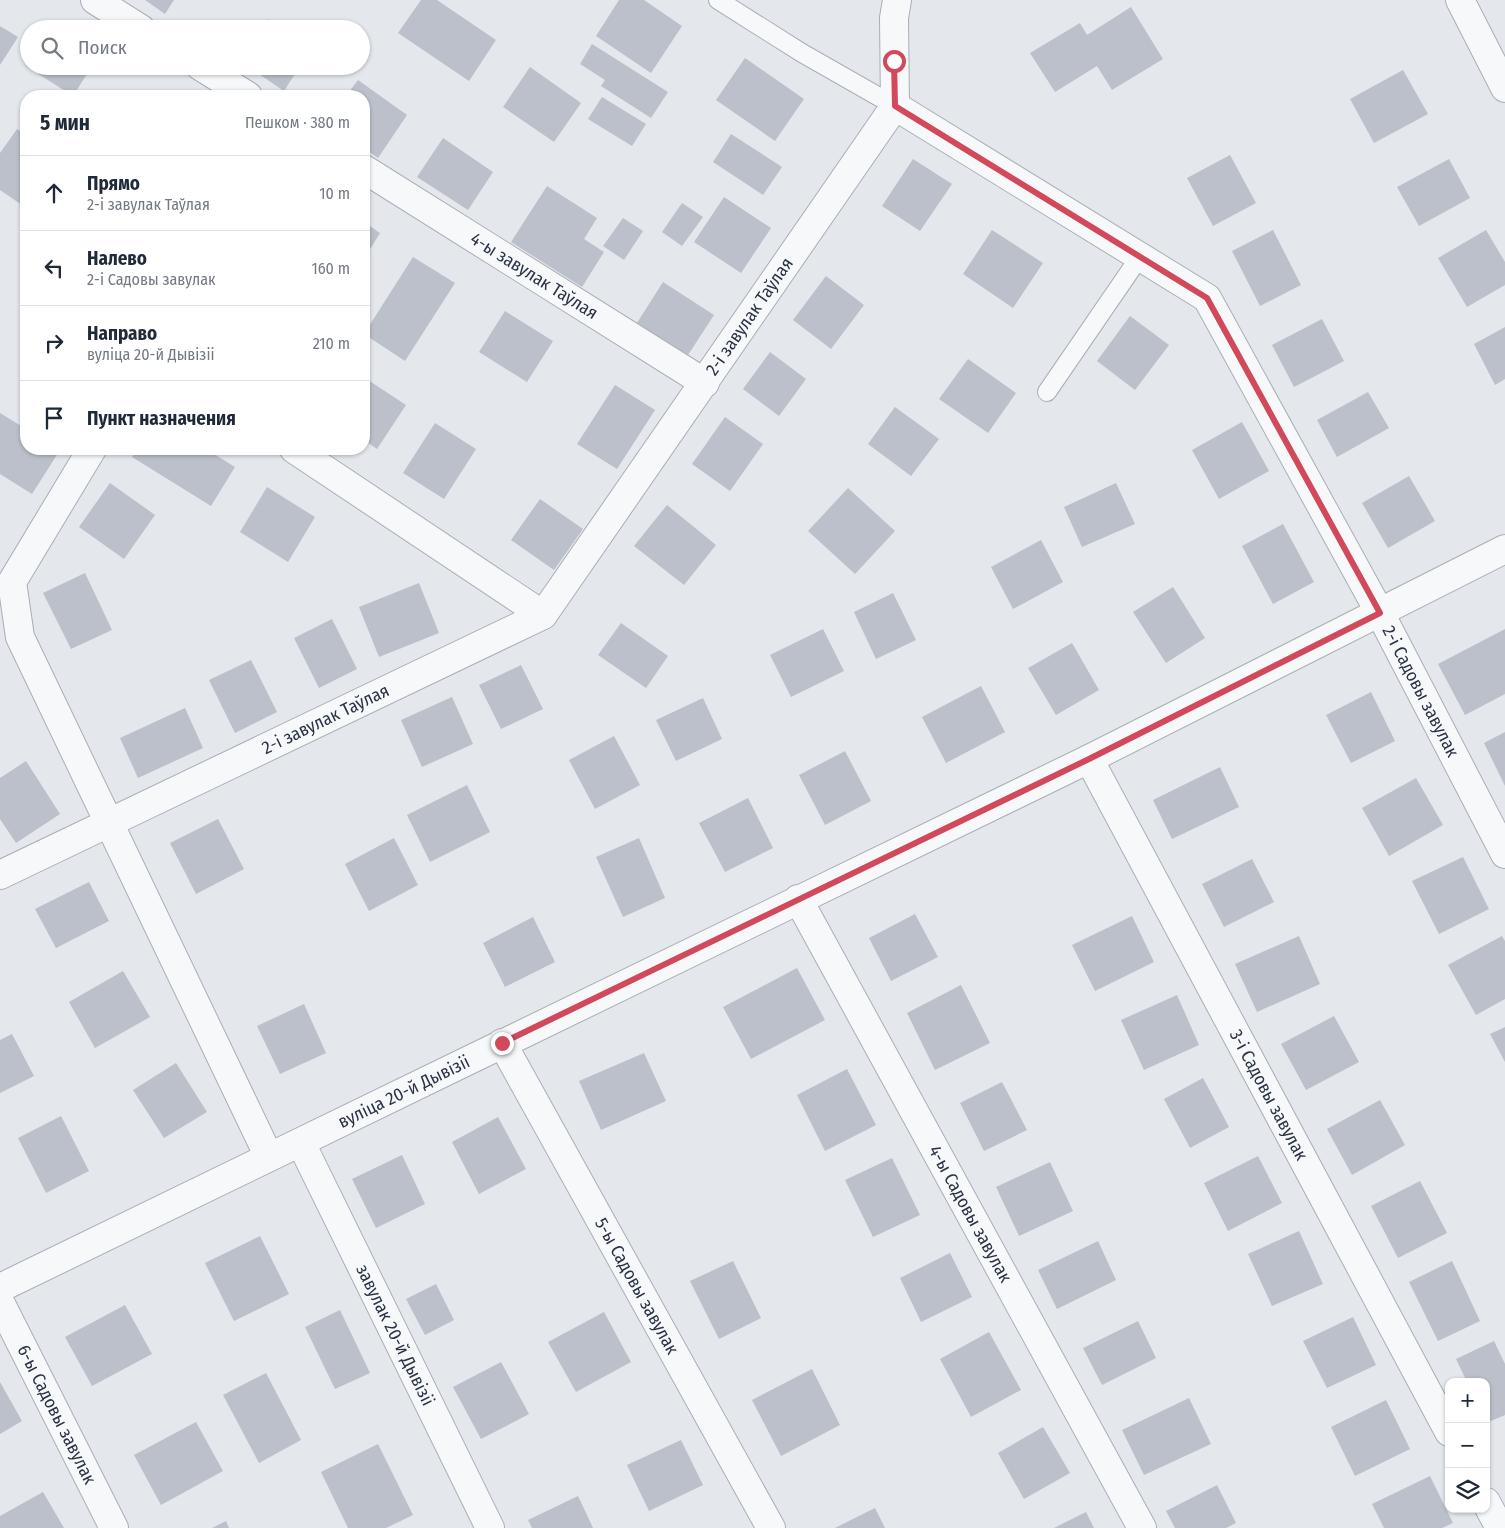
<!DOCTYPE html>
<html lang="ru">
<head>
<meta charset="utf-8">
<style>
	:root { --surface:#fff; --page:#f2f2f3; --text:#1f2937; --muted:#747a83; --line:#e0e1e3 }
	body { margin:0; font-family:"Fira Sans Condensed",sans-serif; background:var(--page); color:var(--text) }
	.controls { position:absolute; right:15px; bottom:15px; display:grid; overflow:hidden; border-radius:10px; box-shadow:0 1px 4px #0004 }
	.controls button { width:45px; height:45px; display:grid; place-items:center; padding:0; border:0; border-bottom:1px solid var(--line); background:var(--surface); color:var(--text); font:25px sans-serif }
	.stop { position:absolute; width:15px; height:15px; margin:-11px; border:4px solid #d1495b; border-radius:50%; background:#fff }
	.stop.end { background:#d1495b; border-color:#fff; box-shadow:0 1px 5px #0008 }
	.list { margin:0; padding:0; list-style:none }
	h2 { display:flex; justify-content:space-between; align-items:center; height:65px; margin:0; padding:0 20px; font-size:21px }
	h2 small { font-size:16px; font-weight:400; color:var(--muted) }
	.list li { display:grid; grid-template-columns:32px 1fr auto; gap:15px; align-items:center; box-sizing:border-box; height:75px; padding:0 20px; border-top:1px solid var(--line) }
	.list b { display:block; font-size:19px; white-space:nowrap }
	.list p { margin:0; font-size:16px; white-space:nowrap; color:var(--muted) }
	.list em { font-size:16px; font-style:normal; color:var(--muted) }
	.icon { flex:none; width:28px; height:28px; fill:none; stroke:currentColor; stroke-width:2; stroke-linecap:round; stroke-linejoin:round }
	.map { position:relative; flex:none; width:1505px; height:1528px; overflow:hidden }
	.search { position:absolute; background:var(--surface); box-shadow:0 1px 4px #0004; left:20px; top:20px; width:350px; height:55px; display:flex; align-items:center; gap:12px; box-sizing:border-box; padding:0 18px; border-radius:28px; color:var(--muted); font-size:19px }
	.panel { position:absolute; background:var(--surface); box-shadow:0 1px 4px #0004; left:20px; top:90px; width:350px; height:365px; border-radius:20px }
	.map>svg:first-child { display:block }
	.building { fill:#bbc0ca }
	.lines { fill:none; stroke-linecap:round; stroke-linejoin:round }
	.service-casing { stroke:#a9aeb7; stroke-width:20 }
	.minor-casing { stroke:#a9aeb7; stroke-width:30 }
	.tertiary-casing { stroke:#a9aeb7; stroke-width:30 }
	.service { stroke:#f7f8fa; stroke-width:18 }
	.minor { stroke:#f7f8fa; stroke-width:28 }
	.tertiary { stroke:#f7f8fa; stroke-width:28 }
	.route { stroke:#d1495b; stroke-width:6 }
	.labels { text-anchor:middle; stroke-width:4.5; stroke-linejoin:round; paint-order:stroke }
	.street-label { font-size:18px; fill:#2b3445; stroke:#f4f6f9 }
</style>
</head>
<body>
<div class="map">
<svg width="1505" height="1528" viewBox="0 0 1505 1528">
	<rect width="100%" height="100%" fill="#e4e7ec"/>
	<g class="building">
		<polygon points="145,0 174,0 165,14"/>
		<polygon points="421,0 437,0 496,40 469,81 398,33"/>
		<polygon points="619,0 644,0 682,26 651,73 596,36"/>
		<polygon points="1131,7 1163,59 1112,90 1097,66 1055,92 1030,53 1080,23 1087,35"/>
		<polygon points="268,19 282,29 261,29"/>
		<polygon points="0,26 18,37 0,65"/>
		<polygon points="592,44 668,92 651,118 601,86 605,80 580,64"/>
		<polygon points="745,58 804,99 775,141 716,100"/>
		<polygon points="26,66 92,66 73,96"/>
		<polygon points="247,66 300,66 284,91"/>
		<polygon points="530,67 581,103 554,142 503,107"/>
		<polygon points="1403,70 1428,114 1374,143 1350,99"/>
		<polygon points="358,80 407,115 378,158 364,148 364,96 346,96"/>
		<polygon points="602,97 646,124 632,146 588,119"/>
		<polygon points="17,129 26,135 26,199 22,205 0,190 0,153"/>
		<polygon points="731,134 782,167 763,195 713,162"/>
		<polygon points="443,138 493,172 468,210 417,177"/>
		<polygon points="1230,155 1256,203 1213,226 1187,178"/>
		<polygon points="913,159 952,184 920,231 882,206"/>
		<polygon points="1449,159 1470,198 1419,226 1397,187"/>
		<polygon points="547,186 597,218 584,239 604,252 582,287 511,242"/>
		<polygon points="724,197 771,228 741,273 694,242"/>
		<polygon points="682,203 703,217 682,246 662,232"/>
		<polygon points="623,218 643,231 624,260 603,246"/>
		<polygon points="364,222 380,233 364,259"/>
		<polygon points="992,230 1043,263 1013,308 963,274"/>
		<polygon points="1273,230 1301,285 1260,306 1232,251"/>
		<polygon points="1486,230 1505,262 1505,285 1467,307 1438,258"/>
		<polygon points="413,257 455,283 405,361 364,334"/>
		<polygon points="826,276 864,305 831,349 793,320"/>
		<polygon points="663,282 714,315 688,355 637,323"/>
		<polygon points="505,311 553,341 527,382 479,352"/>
		<polygon points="1130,316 1169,345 1135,390 1097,361"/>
		<polygon points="1322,319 1344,361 1294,387 1272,345"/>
		<polygon points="1505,327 1505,379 1495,385 1474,344"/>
		<polygon points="770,352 806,379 779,416 743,389"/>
		<polygon points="968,359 1016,393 988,433 939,399"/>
		<polygon points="368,380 406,405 377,449 364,440 364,387"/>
		<polygon points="615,385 655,410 617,469 577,444"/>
		<polygon points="1368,392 1389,428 1337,457 1317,420"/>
		<polygon points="895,407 939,439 911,476 868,444"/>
		<polygon points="0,413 26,429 26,449 60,450 32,494 0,474"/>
		<polygon points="725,417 763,444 730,491 692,464"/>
		<polygon points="1242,422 1269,471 1219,499 1192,450"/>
		<polygon points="435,423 476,449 444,499 403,473"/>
		<polygon points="137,449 206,449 235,467 211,506 132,457"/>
		<polygon points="1409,476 1435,521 1388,548 1362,503"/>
		<polygon points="110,483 155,515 124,559 79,527"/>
		<polygon points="1116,483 1135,524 1082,547 1064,507"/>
		<polygon points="267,487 315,517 288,562 240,532"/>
		<polygon points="848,488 895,531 855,574 808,531"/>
		<polygon points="540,499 583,529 554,570 511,540"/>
		<polygon points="667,505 716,545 684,585 634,546"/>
		<polygon points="1283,524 1314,582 1273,604 1242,546"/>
		<polygon points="1041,540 1063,582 1013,609 991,567"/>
		<polygon points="85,573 112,630 71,649 43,593"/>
		<polygon points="419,583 439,633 379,657 359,607"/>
		<polygon points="1173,587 1205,638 1166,663 1133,612"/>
		<polygon points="893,593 916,640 876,659 854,612"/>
		<polygon points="332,619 357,669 319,688 294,638"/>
		<polygon points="621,623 668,656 646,688 598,655"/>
		<polygon points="823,629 844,671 791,697 770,655"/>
		<polygon points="1505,629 1505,694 1465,715 1438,664"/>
		<polygon points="1072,643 1099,690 1056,715 1028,668"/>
		<polygon points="251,660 277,712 235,733 209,680"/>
		<polygon points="521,665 543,709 501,729 479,685"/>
		<polygon points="981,686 1005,732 946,763 922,717"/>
		<polygon points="1371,692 1395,741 1351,763 1326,715"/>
		<polygon points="452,697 473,744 422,767 401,720"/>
		<polygon points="703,698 722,739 676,761 656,720"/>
		<polygon points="185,708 203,748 138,778 120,738"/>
		<polygon points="1505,732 1505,786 1484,743"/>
		<polygon points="614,736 640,785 595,809 569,760"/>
		<polygon points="845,751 871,801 825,825 799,775"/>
		<polygon points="26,761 60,814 16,843 0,819 0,778"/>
		<polygon points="1220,767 1239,807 1172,839 1153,800"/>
		<polygon points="1416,778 1443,825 1389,856 1362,808"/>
		<polygon points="467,785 490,832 430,862 407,815"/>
		<polygon points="748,798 773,848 725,872 699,823"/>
		<polygon points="218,819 244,869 196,894 170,843"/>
		<polygon points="394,838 418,885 369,911 345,864"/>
		<polygon points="639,838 665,898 623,917 596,857"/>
		<polygon points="1463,857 1489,909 1439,934 1412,881"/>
		<polygon points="1252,859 1274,902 1224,927 1202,884"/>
		<polygon points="89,882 109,921 56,948 35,909"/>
		<polygon points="915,914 938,957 891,981 869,938"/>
		<polygon points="1132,916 1154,962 1095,991 1072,945"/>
		<polygon points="533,917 555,962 505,987 483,943"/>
		<polygon points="1299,936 1320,984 1257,1012 1235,964"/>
		<polygon points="1502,936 1505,941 1505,999 1476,1015 1448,965"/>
		<polygon points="797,968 825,1020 751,1059 723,1007"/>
		<polygon points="123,971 150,1017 95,1048 69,1002"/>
		<polygon points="961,985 990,1043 935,1070 907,1013"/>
		<polygon points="1177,995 1199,1045 1144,1070 1121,1020"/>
		<polygon points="304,1004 326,1053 280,1074 257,1026"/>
		<polygon points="1334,1016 1359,1062 1306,1090 1281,1044"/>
		<polygon points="1505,1027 1505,1062 1490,1034"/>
		<polygon points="12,1034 34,1076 0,1093 0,1040"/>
		<polygon points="644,1053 666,1101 601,1130 579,1081"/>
		<polygon points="176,1063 207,1112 164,1138 133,1090"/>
		<polygon points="847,1069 876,1125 825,1151 797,1095"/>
		<polygon points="1203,1078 1229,1127 1190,1148 1164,1099"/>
		<polygon points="1002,1082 1027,1130 984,1151 960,1103"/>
		<polygon points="1380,1100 1405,1145 1352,1175 1327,1129"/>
		<polygon points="61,1116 89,1171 46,1193 18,1138"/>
		<polygon points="498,1117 526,1169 479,1194 452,1142"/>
		<polygon points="402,1155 425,1204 376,1228 352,1179"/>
		<polygon points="1258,1156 1282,1203 1228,1231 1204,1183"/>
		<polygon points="892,1158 920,1215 873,1237 845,1180"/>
		<polygon points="1050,1162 1073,1211 1019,1236 996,1187"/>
		<polygon points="1420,1181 1447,1233 1398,1258 1371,1206"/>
		<polygon points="1299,1231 1323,1284 1272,1306 1248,1254"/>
		<polygon points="260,1236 289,1294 234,1321 205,1263"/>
		<polygon points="1098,1241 1116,1280 1057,1309 1038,1270"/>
		<polygon points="950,1253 972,1297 921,1322 900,1278"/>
		<polygon points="733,1261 761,1318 719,1339 690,1281"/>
		<polygon points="1452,1261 1480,1321 1438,1341 1409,1282"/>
		<polygon points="436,1284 454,1320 425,1335 406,1299"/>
		<polygon points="125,1305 152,1354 92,1386 65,1337"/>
		<polygon points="340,1310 370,1373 335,1389 305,1327"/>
		<polygon points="604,1312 631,1362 576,1392 548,1342"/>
		<polygon points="1353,1317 1376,1365 1327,1388 1303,1341"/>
		<polygon points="1138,1321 1156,1358 1102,1385 1083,1348"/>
		<polygon points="989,1332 1021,1390 971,1417 940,1359"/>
		<polygon points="1494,1341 1505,1364 1505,1415 1486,1423 1486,1382 1467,1382 1456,1359"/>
		<polygon points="501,1362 529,1414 481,1439 453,1387"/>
		<polygon points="812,1369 840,1425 781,1456 752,1400"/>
		<polygon points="266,1373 301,1440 259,1463 223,1395"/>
		<polygon points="0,1382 22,1421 0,1434"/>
		<polygon points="1189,1398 1211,1444 1144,1475 1122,1430"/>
		<polygon points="1386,1400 1410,1449 1355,1476 1331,1427"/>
		<polygon points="196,1422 223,1471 161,1505 134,1455"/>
		<polygon points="1043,1427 1070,1473 1024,1499 998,1453"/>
		<polygon points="681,1440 703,1485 649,1511 627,1465"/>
		<polygon points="378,1444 413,1515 386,1528 348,1528 321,1472"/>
		<polygon points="1430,1476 1453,1523 1442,1528 1384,1528 1372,1504"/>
		<polygon points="1217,1485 1236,1523 1226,1528 1175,1528 1166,1511"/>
		<polygon points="43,1492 64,1528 0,1528 0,1516"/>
		<polygon points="578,1496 593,1528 532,1528 528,1520"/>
		<polygon points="875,1508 885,1528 835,1528"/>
		<polygon points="1086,1512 1094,1528 1054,1528"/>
		<polygon points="226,1521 229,1528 212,1528"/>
	</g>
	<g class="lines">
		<g class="service-casing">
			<g id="service">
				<polyline points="718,0 802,53 895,106"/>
				<polyline points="1047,392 1141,255"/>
			</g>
		</g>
		<g class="minor-casing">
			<g id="minor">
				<polyline points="95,0 141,29"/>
				<polyline points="200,66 248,96"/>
				<path id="s1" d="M895,106l312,192 173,315 125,241"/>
				<path id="s2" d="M364,169l341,214"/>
				<polyline points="92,449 12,582 20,637 269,1157"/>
				<polyline points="294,449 543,615"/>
				<path id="s3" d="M1089,759l360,673"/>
				<path id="s4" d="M0,875l543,-260 352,-509 -1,-88 3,-18"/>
				<path id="s5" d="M798,899l344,629"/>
				<path id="s6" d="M502,1043l269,485"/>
				<path id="s7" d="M301,1143l189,385"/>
				<path id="s8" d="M0,1302l114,226"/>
				<polyline points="1486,1502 1500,1528"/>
			</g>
		</g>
		<g class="tertiary-casing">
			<g id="tertiary">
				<polyline points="1460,0 1505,88"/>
				<path id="s9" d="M0,1288l1089,-529 416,-210"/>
			</g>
		</g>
		<use href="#service" class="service"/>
		<use href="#minor" class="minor"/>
		<use href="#tertiary" class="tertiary"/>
	</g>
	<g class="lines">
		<polyline class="route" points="502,1043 1089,759 1380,613 1207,298 895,106 894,61"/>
	</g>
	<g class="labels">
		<g class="street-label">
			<text dy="6" stroke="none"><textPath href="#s2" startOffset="201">4-ы завулак Таўлая</textPath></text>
			<text dy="6" stroke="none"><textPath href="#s4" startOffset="965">2-і завулак Таўлая</textPath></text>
			<text dy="6" stroke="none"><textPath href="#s1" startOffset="814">2-і Садовы завулак</textPath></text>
			<text dy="6" stroke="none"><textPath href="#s4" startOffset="361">2-і завулак Таўлая</textPath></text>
			<text dy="6" stroke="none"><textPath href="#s9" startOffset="449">вуліца 20-й Дывізіі</textPath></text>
			<text dy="6" stroke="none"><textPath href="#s3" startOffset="381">3-і Садовы завулак</textPath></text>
			<text dy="6" stroke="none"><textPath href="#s5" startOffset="359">4-ы Садовы завулак</textPath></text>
			<text dy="6" stroke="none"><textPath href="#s6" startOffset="278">5-ы Садовы завулак</textPath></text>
			<text dy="6" stroke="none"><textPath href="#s7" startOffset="214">завулак 20-й Дывізіі</textPath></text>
			<text dy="6" stroke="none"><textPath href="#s8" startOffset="126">6-ы Садовы завулак</textPath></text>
		</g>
	</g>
</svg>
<div class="controls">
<button>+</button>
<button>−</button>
<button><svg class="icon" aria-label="layers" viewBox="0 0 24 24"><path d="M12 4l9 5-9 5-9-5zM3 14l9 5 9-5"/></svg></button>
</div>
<div class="stop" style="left:894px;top:61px"></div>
<div class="stop end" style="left:502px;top:1043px"></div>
<div class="search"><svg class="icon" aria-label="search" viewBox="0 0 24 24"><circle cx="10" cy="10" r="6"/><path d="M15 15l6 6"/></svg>Поиск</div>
<section class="panel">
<h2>5 мин<small>Пешком · 380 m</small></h2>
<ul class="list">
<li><svg class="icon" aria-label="ahead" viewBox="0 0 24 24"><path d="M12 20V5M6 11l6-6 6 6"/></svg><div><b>Прямо</b><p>2-і завулак Таўлая</p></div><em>10 m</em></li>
<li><svg class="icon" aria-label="left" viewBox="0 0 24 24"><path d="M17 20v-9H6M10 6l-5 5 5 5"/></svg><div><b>Налево</b><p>2-і Садовы завулак</p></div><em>160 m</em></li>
<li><svg class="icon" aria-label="right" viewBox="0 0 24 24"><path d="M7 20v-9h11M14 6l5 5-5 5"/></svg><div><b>Направо</b><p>вуліца 20-й Дывізіі</p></div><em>210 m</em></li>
<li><svg class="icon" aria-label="arrive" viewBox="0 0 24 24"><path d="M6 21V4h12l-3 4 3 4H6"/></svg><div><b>Пункт назначения</b></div></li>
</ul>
</section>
</div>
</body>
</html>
